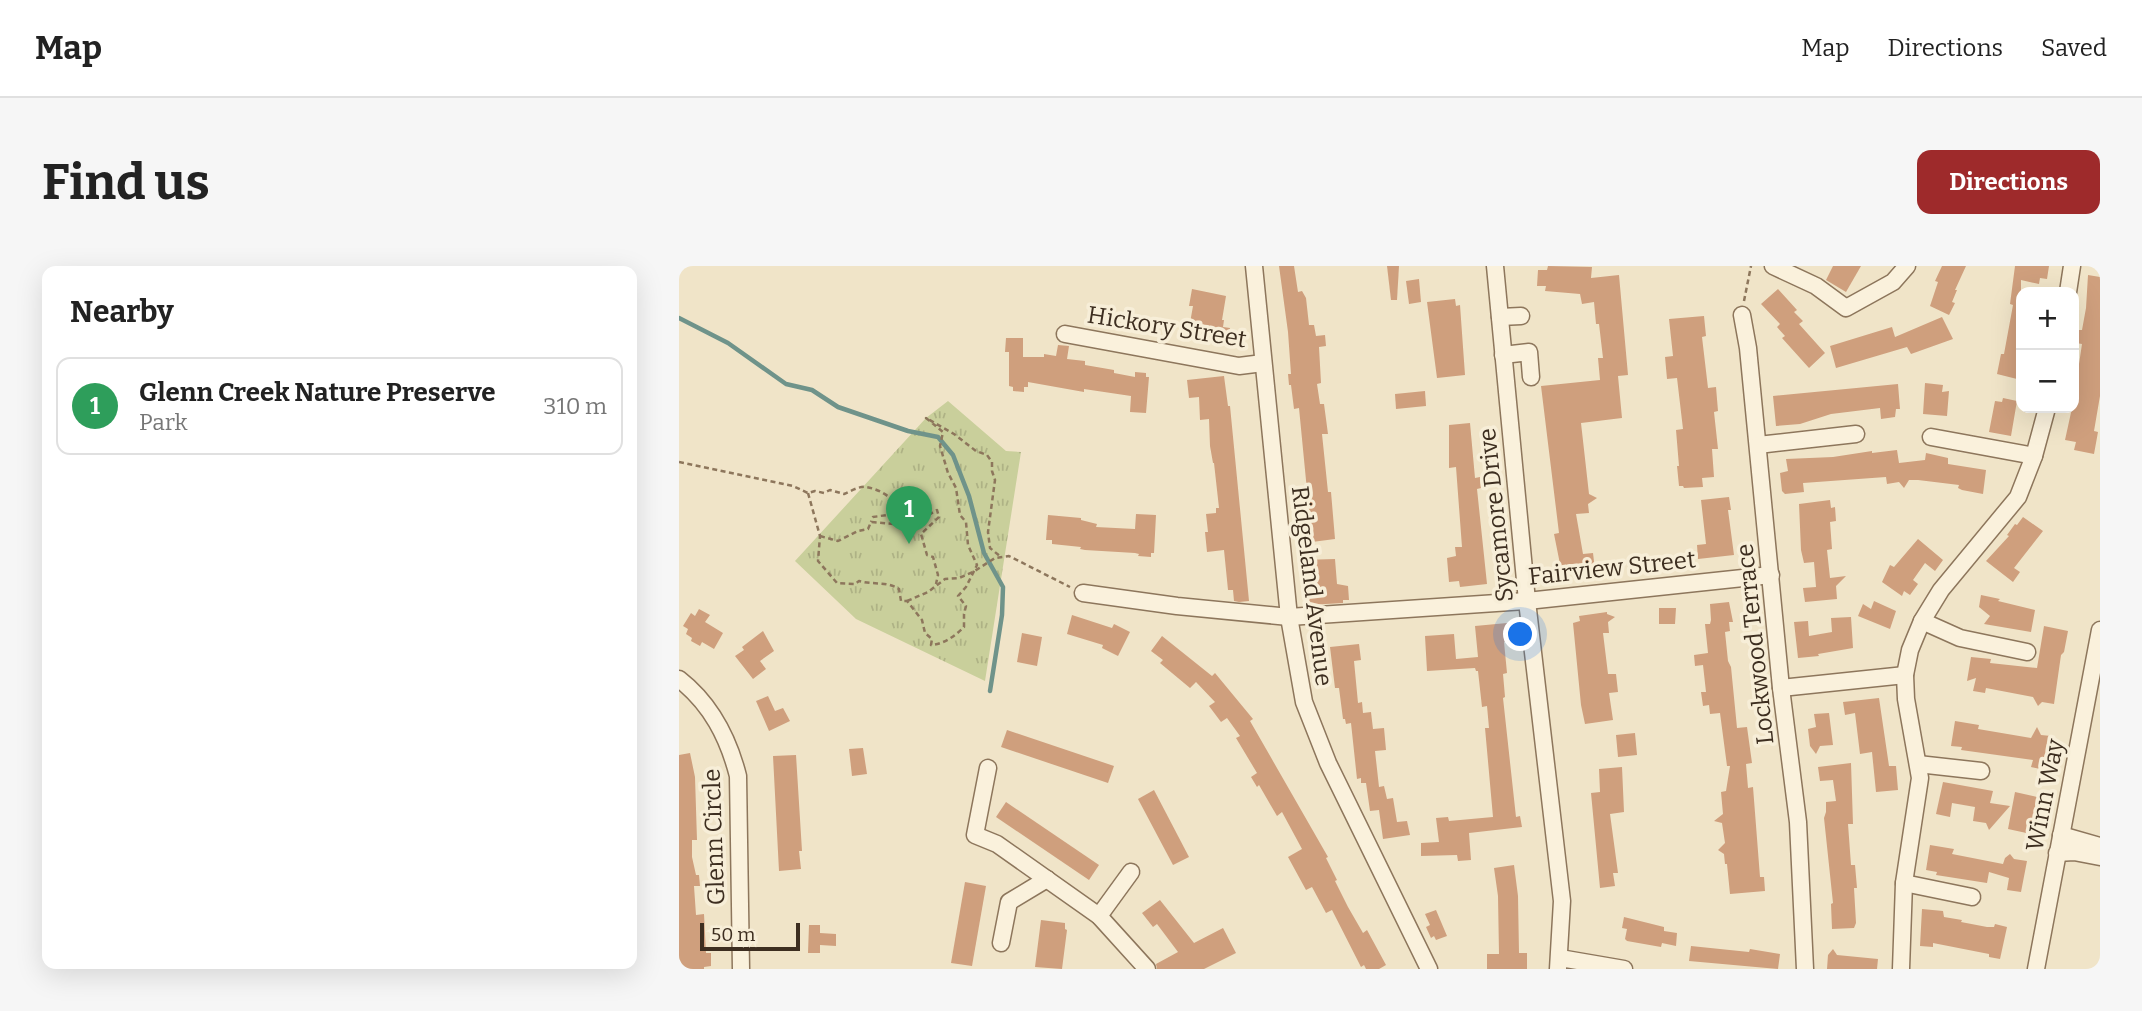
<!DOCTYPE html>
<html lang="en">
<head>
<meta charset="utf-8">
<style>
	:root { --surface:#fff; --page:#f6f6f6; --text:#222; --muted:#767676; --line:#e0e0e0; --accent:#9e2a2b }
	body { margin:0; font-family:Bitter,serif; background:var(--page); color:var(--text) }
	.controls { position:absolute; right:21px; top:21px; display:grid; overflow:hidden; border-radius:14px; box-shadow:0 7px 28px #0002 }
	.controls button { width:63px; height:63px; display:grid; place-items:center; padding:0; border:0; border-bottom:2px solid var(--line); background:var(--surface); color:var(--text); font:35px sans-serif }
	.scale { position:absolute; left:21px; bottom:18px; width:100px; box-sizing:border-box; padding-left:7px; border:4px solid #3d2e20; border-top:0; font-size:19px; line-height:24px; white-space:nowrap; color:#3d2e20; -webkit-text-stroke:5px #f7eed8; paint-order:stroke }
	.you { position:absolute; left:842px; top:369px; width:24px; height:24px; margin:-18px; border:5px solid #fff; border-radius:50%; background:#1a73e8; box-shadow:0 0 0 10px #1a73e833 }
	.badge { display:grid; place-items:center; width:46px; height:46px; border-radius:50%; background:var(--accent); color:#fff; font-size:23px; font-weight:700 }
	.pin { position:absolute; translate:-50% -58px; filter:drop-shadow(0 2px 4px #0008) }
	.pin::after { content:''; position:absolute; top:37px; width:24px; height:21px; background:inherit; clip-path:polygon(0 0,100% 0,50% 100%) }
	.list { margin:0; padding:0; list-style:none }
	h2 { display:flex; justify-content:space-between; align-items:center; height:91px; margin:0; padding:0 28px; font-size:30px }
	h2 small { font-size:23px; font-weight:400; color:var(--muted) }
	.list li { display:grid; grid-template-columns:46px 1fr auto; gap:21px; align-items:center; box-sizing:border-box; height:98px; margin:0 14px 14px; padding:0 14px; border:2px solid var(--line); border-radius:14px }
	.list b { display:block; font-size:26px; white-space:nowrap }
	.list p { margin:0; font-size:23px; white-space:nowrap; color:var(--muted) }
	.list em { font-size:23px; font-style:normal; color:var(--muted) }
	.map { position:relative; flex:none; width:1421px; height:703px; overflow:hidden; border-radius:14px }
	header { display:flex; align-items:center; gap:42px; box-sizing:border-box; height:98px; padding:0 35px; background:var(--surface); border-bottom:2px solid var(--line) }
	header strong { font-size:33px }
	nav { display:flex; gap:38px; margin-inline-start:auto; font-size:24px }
	.intro { display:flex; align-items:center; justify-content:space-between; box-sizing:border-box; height:168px; padding:0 42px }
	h1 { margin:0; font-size:49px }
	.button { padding:18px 32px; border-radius:14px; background:var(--accent); color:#fff; font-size:24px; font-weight:700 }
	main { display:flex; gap:42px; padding:0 42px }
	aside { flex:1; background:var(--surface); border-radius:14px; box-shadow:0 7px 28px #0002 }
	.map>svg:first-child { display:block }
	.park { fill:url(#park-tufts) }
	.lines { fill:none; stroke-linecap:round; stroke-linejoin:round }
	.stream { stroke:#6f938a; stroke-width:4.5 }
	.building { fill:#cf9f7d }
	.minor-casing { stroke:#8d765c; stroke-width:19 }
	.path { stroke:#8d765c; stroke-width:2.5; stroke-dasharray:5 3.5; stroke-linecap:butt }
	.minor { stroke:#faf1dc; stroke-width:16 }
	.labels { text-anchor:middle; stroke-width:7; stroke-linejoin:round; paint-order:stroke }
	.street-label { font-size:24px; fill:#3d2e20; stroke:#f7eed8 }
</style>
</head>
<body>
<header>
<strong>Map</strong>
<nav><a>Map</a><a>Directions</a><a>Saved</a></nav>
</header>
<div class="intro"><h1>Find us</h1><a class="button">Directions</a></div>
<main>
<aside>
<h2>Nearby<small></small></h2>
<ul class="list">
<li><span class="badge" style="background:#2e9e5b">1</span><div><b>Glenn Creek Nature Preserve</b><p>Park</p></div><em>310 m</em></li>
</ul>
</aside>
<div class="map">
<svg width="1421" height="703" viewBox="0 0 1421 703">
	<defs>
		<pattern id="park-tufts" width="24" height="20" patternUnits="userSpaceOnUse" patternTransform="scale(1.75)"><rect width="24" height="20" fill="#c9cf9b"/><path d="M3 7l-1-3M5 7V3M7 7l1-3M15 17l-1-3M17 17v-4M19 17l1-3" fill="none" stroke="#aeb285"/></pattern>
	</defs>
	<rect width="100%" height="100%" fill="#f0e4c8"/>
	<polygon class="park" points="269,135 327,185 342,186 306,415 177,353 116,295 247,152"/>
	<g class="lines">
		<polyline class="stream" points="0,52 49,77 107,118 133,124 159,141 229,165 259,171 274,189 290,230 305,287 324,321 323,349 311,425"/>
	</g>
	<g class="building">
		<polygon points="600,0 615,0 619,26 623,25 627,32 630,59 635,59 637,70 646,69 647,80 640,81 642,117 638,118 641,138 645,138 649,168 643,168 649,226 652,226 656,273 633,276 620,142 615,143 612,119 610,119 609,108 612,108 609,66"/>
		<polygon points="708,0 720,0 718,34 712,34"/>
		<polygon points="869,0 913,1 912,12 940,9 949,109 939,110 943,152 902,157 910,228 918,232 909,238 910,247 897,248 904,288 914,287 916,304 883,308 875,268 880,267 862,120 921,114 919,92 924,92 920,58 917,58 915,36 903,38 901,28 866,25 867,20 858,20 859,4 868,4"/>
		<polygon points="1154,0 1182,0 1167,26 1147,14"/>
		<polygon points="1263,0 1287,0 1276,24 1278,24 1273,36 1276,37 1270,49 1251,40 1259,16 1256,15"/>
		<polygon points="1336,0 1370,0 1368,13 1361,12 1360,18 1342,14 1342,106 1340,105 1338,113 1318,108 1322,88 1325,88 1334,39 1331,38"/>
		<polygon points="1409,9 1421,11 1421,130 1415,165 1419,166 1415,188 1395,184 1397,176 1386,174 1393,142 1395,142 1395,107 1397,98 1400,98 1403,78 1397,77 1399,64 1403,64 1407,42"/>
		<polygon points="740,13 742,36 730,38 727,15"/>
		<polygon points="513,23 547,30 543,54 545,54 544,61 551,62 548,79 531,77 532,72 509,68 514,40 510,40"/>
		<polygon points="1099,23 1118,44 1115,46 1124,55 1120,58 1146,87 1130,102 1103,72 1106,70 1098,61 1101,58 1082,38"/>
		<polygon points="776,33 777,40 781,39 786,109 758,112 748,36"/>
		<polygon points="1025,50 1027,70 1023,71 1029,122 1037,121 1039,145 1035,146 1039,183 1033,183 1035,211 1023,212 1024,221 1005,222 1004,220 1000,220 998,200 1000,200 997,164 1004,163 998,112 988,113 986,91 994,90 990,53"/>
		<polygon points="1263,51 1274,73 1232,88 1228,81 1157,102 1151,80 1213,61 1216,71"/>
		<polygon points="327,72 344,72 344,91 365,91 365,88 377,90 379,79 390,80 388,93 406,95 406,99 435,104 435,107 456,111 456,106 467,107 467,111 470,111 467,147 451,146 452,130 405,123 405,126 349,116 349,121 345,121 345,126 334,125 334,121 330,120 330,86 326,86"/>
		<polygon points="545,110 549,140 551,140 570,335 560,336 555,335 554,324 549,324 545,284 528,286 526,266 529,266 527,248 537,247 537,242 540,242 535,197 534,197 531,180 530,153 521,154 520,131 510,132 508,114"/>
		<polygon points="1246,117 1264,119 1263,126 1270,125 1268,150 1244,148"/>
		<polygon points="1219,118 1221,143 1217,143 1216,151 1202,153 1201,142 1152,148 1121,158 1097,160 1094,130"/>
		<polygon points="746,125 747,140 717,143 716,128"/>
		<polygon points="1324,132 1338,135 1332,170 1310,166 1316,135 1323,136"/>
		<polygon points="791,157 796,212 801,211 802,222 798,223 808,318 781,321 780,315 770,316 768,292 777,290 776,281 783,281 777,201 770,202 770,159"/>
		<polygon points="1218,184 1220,197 1246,194 1247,187 1269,192 1269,198 1307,204 1304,228 1283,224 1279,222 1280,219 1239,214 1230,214 1225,222 1220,216 1208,218 1207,211 1124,217 1125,226 1106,228 1103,225 1101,207 1109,205 1107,193 1154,191 1193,185 1193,187"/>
		<polygon points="1050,231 1052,244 1049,244 1055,289 1019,293 1018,279 1027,278 1022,234"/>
		<polygon points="1151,234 1152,242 1156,241 1157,255 1151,256 1153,283 1148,284 1151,312 1167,310 1157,320 1158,333 1126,336 1124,322 1137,321 1135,296 1125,297 1122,284 1120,238"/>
		<polygon points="457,248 477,249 475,287 472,287 472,291 459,290 460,288 456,287 406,284 401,283 402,281 373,278 373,274 367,274 369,249 402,252 402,254 418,258 417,261 456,263"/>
		<polygon points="1344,251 1364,265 1335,302 1341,306 1334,316 1307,295 1330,270 1328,269 1336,258 1338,259"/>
		<polygon points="1239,273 1264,294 1256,305 1246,297 1234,314 1239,318 1231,329 1225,325 1223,330 1203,316 1211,299 1215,301"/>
		<polygon points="656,293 658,318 669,320 670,334 664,334 664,337 630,339 630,337 625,337 623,294"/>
		<polygon points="1302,329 1321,333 1319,335 1356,344 1352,366 1305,358 1311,350 1300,341"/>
		<polygon points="1195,335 1217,345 1211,363 1179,350 1184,338 1192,343"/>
		<polygon points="1050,336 1054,356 1050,356 1051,365 1046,366 1049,395 1052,401 1058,462 1068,461 1073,497 1067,498 1069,522 1074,521 1081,611 1085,611 1086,625 1051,628 1048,598 1046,598 1045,588 1039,584 1046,577 1043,557 1035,555 1044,548 1042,526 1047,525 1051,500 1048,500 1041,447 1031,448 1030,439 1024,440 1022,426 1027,426 1024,399 1016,400 1015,389 1029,387 1026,358 1031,358 1032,354 1031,338"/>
		<polygon points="980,342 997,342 996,358 980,358"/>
		<polygon points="20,343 31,349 26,356 44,367 35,383 23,376 21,380 12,375 13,372 7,368 9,363 4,360 12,347 16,350"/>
		<polygon points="928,346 928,348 936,351 929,356 930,367 924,367 929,408 937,408 939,426 930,427 934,454 906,458 902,439 894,357 901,355 900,350"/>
		<polygon points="393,349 433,362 435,358 451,366 439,390 423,382 424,379 388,368"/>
		<polygon points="1172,351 1174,382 1139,388 1140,390 1119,392 1115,356 1129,355 1130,370 1153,366 1152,352"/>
		<polygon points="828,357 829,375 825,376 828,407 824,408 826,431 824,432 837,551 841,550 843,561 790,567 792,594 779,595 778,589 742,590 742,577 760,576 757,552 769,551 770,555 814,551 806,462 810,462 808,440 803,441 799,405 797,405 796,402 748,405 746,370 775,368 777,393 799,391 796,360"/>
		<polygon points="1365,360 1389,365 1385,386 1382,389 1375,438 1363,436 1359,440 1354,431 1307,422 1306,427 1294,425 1297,412 1288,415 1292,391 1312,393 1311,397 1358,402"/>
		<polygon points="84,365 95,385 81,395 87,403 74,413 56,390 65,384 63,381"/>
		<polygon points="343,367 363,371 358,400 338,396"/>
		<polygon points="483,370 533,410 536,407 574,453 571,455 649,591 647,592 658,614 656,615 669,641 684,667 688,664 707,699 700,703 687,703 685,699 682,701 653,644 647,647 633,621 627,624 609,591 623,583 603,546 598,550 580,519 578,521 572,511 578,507 557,472 561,470 548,452 542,456 530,440 536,436 517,416 511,422 481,397 484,394 472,385"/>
		<polygon points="680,378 682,394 675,395 679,437 683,436 684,447 692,446 694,463 705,462 707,484 696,485 700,521 705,520 708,533 714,532 718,556 728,555 731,569 704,573 700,544 691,545 687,517 682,517 682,512 678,513 672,457 667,458 666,453 664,453 660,422 656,422 651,381"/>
		<polygon points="89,430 96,445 104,442 111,455 90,465 77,435"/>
		<polygon points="1200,432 1210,500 1217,500 1219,524 1197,526 1193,486 1181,488 1176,447 1166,449 1164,436"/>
		<polygon points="1150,447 1154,479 1141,480 1137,488 1131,480 1129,463 1137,461 1135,448"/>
		<polygon points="1276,455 1300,459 1299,463 1352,472 1358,461 1362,469 1372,470 1366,504 1352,501 1354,494 1282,484 1283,481 1272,480"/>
		<polygon points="328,464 435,500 429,517 322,481"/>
		<polygon points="956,467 958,489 939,491 937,469"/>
		<polygon points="184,482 188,508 173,510 170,483"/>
		<polygon points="11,487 16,511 18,574 13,574 13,591 17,609 20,609 21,620 15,620 17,649 25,648 27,687 32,687 32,700 25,701 25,703 0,703 0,489"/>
		<polygon points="117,489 123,585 120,585 122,603 100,605 94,490"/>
		<polygon points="1172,497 1174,558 1169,558 1172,599 1176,599 1178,622 1175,622 1177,657 1175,662 1153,663 1152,638 1154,637 1145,552 1147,546 1147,536 1157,535 1154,514 1141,515 1139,501"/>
		<polygon points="943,501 945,546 931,548 939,607 934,607 936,620 921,622 912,527 921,526 920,503"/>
		<polygon points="1264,516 1314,525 1311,537 1331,540 1310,564 1307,557 1294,555 1296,541 1273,537 1271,551 1257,548"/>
		<polygon points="475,524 510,591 494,599 459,533"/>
		<polygon points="1336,526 1358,531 1356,542 1366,548 1355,551 1352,568 1329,563"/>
		<polygon points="327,536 420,599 410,614 317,551"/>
		<polygon points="1251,579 1275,583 1273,588 1324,598 1326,592 1331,588 1335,593 1348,595 1342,626 1328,624 1330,612 1310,606 1308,617 1257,609 1258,606 1247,604"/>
		<polygon points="835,599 839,630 840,687 848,687 848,703 808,703 808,688 820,688 819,630 815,602"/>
		<polygon points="286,616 307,620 293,700 272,697"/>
		<polygon points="481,634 515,677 544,662 557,687 525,703 478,703 477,698 499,686 478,658 474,661 463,647"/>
		<polygon points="1243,643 1264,645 1265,651 1283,654 1282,656 1308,661 1315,661 1316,658 1328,661 1321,693 1310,691 1310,688 1254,677 1254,681 1241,680"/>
		<polygon points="757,644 768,670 757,674 755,670 752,672 747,661 751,659 746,648"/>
		<polygon points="945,651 985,661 985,665 998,667 997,680 983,677 982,681 948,675 946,673 948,663 943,662"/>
		<polygon points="362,654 386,657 386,663 388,664 383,703 356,701"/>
		<polygon points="130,659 141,659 141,667 157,668 157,680 141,679 141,687 129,687"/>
		<polygon points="1012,680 1070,686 1071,683 1101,688 1099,703 1010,695"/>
		<polygon points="1154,683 1158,689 1199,693 1198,703 1148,703 1149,689"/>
	</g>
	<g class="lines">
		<g class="minor-casing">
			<g id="minor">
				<polyline points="575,0 610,351 625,436 649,497 750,703"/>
				<polyline points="816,0 848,335 883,635 879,703"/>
				<polyline points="1094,0 1137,20 1167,42 1214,16 1228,0"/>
				<polyline points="1389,26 1393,0"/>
				<polyline points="1063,49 1069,82 1102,422 1119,556 1126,703"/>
				<polyline points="821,51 842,50"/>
				<polyline points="386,68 560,100 584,97"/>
				<polyline points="824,89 850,86 852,111"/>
				<polyline points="1252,171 1355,190"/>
				<polyline points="1079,179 1177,168"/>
				<polyline points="404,327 498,340 610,351 848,335 1092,309"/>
				<polyline points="1243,355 1281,372 1348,386"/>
				<path d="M0,413c32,25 49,58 59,97l3,193"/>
				<polyline points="1102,422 1226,409"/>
				<polyline points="1239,498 1302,505"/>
				<polyline points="309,502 296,569 318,578 420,650 468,703"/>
				<polyline points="1382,569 1421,580"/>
				<polyline points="1378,587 1395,586 1421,591"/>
				<polyline points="1225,617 1293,631"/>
				<polyline points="420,650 452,606"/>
				<polyline points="322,677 330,636 368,613"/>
				<polyline points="881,692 945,703"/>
				<polyline points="1222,703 1225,617 1241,512 1227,433 1226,409 1231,384 1243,355 1262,324 1339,231 1355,190 1368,142"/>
				<polyline points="1357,703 1421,364"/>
			</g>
		</g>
		<g class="path">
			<polyline points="1065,35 1072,0"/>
			<path d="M0,196l114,24 15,7 7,-2 9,2 6,-3 14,4c7,-3 15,-8 22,-7 14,2 30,12 35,26l-28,4 -2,5"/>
			<path d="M129,227l12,43 -2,25 19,22 18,1 4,-3c13,4 28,0 40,8l2,12h6l15,19 3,13 7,6 -1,6c13,-1 24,-9 33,-18v-13l2,-8 -8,-10 8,-9 11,-22 -9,-20 -2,-23 -6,-7 -4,-27 -8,-15 -8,-27 3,-14 -17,-14 28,16 22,17 11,4 5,7v9l3,9 -7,52 2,16 11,9"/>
			<polyline points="141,270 159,275 179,265 189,263 192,256 228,259 238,256 258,244 260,251 242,268 248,289 254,291 259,309 257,318"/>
			<polyline points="228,335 249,326 266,313 280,312 294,306 316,292 330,290 391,321"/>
		</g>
		<use href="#minor" class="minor"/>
	</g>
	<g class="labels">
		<g class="street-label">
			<text transform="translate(488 61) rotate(9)" y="8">Hickory Street</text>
			<text transform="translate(817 249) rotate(-96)" y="8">Sycamore Drive</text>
			<text transform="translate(933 302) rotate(-6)" y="8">Fairview Street</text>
			<text transform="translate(633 320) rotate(83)" y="8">Ridgeland Avenue</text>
			<text transform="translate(1076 378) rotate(-96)" y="8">Lockwood Terrace</text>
			<text transform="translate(1366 529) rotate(-79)" y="8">Winn Way</text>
			<text transform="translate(35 571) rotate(-92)" y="8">Glenn Circle</text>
		</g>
	</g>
</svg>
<div class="controls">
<button>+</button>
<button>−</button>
</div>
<div class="scale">50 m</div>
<div class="you"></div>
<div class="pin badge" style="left:230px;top:278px;background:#2e9e5b">1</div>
</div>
</main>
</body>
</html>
